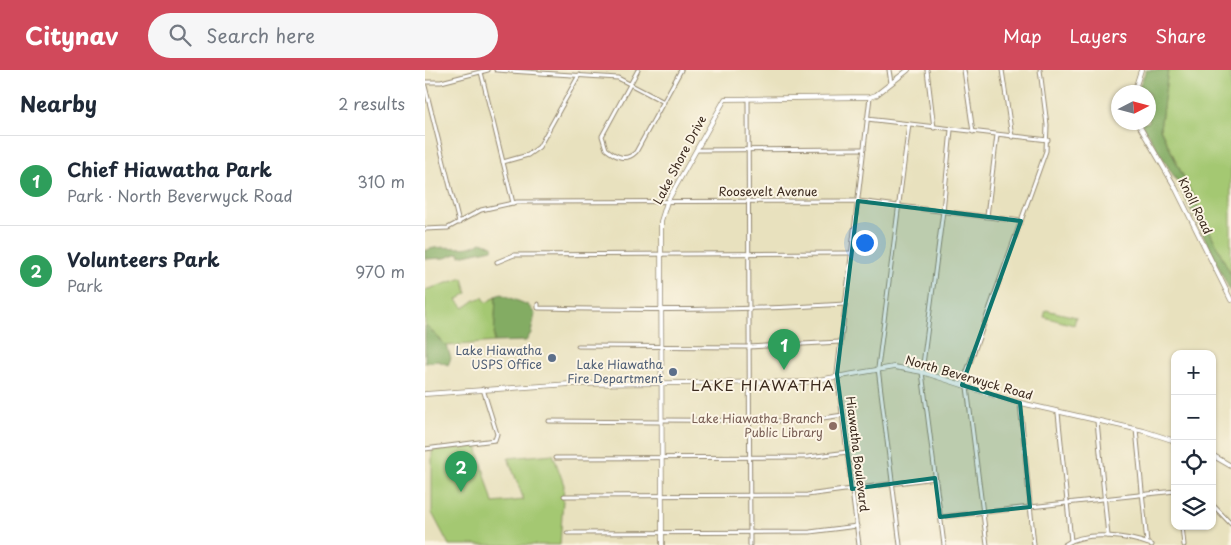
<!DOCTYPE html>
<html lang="en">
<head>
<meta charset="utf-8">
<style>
	:root { --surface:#fff; --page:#f6f6f7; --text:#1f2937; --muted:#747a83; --line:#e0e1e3; --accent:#d1495b }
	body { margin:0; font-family:"Playpen Sans",sans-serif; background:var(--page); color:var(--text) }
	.controls { position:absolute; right:15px; bottom:15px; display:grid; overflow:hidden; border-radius:10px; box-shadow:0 1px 4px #0004 }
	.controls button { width:45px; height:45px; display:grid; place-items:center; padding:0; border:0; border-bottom:1px solid var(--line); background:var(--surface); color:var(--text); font:25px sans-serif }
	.compass { position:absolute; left:686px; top:15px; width:45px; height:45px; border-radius:50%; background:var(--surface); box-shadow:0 1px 4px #0004; rotate:84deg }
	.you { position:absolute; left:439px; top:172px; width:18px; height:18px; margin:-12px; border:4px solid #fff; border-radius:50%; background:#1a73e8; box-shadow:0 0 0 8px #1a73e833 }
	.badge { display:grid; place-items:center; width:32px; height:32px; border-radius:50%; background:var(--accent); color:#fff; font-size:16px; font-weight:700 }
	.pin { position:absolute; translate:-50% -41px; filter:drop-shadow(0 1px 2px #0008) }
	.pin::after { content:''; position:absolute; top:26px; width:18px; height:15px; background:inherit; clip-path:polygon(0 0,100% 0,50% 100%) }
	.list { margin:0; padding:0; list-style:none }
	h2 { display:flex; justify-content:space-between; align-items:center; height:65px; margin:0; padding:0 20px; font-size:21px }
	h2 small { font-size:16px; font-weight:400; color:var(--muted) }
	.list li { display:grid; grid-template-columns:32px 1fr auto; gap:15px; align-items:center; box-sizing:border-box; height:90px; padding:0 20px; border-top:1px solid var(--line) }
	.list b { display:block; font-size:19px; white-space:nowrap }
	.list p { margin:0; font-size:16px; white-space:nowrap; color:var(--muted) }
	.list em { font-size:16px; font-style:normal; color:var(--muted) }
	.icon { flex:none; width:28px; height:28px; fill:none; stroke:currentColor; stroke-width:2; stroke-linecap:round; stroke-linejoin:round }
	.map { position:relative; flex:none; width:806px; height:475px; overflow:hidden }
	header { display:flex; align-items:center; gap:30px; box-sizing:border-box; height:70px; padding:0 25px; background:var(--accent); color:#fff }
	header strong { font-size:24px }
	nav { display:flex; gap:28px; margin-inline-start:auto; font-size:18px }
	.search { width:350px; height:45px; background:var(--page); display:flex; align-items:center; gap:12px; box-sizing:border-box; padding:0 18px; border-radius:28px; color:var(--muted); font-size:19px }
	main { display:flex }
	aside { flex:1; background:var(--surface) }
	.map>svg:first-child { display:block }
	.green { fill:#a4c872; stroke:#707948 }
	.forest { fill:#83ac64; stroke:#5f6b41 }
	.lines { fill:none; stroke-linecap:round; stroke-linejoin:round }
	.minor-casing { stroke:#92866e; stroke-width:5 }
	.tertiary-casing { stroke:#92866e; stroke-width:5.5 }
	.minor { stroke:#fff; stroke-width:3 }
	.tertiary { stroke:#fff; stroke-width:4 }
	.marked { fill:#0f766e; fill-opacity:0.2; stroke:#0f766e; stroke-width:4; stroke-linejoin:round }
	.service-dot { fill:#5c6f8a; stroke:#fcf5e5; stroke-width:2 }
	.education-dot { fill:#8d6e63; stroke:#fcf5e5; stroke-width:2 }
	.labels { text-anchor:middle; stroke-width:4; stroke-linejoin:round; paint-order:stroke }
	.street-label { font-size:12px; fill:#3b2a1e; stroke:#fcf5e5 }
	.service-label { font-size:12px; fill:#4e5e75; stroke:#fcf5e5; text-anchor:end }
	.education-label { font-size:12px; fill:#785e54; stroke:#fcf5e5; text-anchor:end }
	.quarter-label { font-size:15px; letter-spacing:1px; fill:#3b2a1e; stroke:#fcf5e5 }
</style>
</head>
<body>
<header>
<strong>Citynav</strong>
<div class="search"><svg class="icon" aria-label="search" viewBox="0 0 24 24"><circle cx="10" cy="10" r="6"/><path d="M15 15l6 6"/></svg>Search here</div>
<nav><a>Map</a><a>Layers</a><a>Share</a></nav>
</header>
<main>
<aside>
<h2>Nearby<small>2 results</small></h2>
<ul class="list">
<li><span class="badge" style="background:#2e9e5b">1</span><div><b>Chief Hiawatha Park</b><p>Park · North Beverwyck Road</p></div><em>310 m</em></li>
<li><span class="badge" style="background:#2e9e5b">2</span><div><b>Volunteers Park</b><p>Park</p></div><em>970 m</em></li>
</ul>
</aside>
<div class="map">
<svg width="806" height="475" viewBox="0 0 806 475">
	<rect width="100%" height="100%" fill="#fcf5e5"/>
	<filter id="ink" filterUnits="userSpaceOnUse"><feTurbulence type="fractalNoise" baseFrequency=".02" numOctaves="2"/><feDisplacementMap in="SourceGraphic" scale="10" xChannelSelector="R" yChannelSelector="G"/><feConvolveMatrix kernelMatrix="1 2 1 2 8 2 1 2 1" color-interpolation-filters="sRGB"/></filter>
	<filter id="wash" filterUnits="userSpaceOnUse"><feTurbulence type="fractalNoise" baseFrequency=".0096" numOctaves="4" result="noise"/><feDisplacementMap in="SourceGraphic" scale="20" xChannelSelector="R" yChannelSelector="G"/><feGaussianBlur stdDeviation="1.12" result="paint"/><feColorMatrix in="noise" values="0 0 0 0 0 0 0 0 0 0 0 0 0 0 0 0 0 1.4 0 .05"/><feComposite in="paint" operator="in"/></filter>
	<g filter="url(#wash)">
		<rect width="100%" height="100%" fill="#e8e1be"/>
		<g class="green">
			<polygon points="743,0 806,0 806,205 735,58"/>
			<polygon points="38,208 42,223 32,230 39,238 50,230 58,227 61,233 71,226 69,272 22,276 0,255 0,220"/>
			<polygon points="621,240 651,247 649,255 619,247"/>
			<polygon points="52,376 68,433 99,430 83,388 128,384 139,415 135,475 24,475 7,443 7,380"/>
		</g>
		<g class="forest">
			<polygon points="721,0 743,0 735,59 806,205 806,223 753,113 716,53 724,52 724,22 712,22"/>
			<path d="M56,172l12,4 -1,3 -32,7 -1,-3 -14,5 -20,1v-8c18,-9 40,3 56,-9z"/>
			<polygon points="76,224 103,235 110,244 106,263 101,271 69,272 71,226"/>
			<polygon points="0,255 22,276 26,288 23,295 13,291 0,293"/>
		</g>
	</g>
	<g filter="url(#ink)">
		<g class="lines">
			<g class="minor-casing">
				<g id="minor">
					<polyline points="71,0 193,8 239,32"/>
					<path d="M213,0l-36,66 4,13c10,8 20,13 30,3l45,-82"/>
					<polyline points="464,0 466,13"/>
					<polyline points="502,0 509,58"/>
					<polyline points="539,0 548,62"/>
					<polyline points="577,0 587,67"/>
					<polyline points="56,2 88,133"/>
					<polyline points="0,12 16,12 63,0"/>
					<polyline points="0,16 34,153"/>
					<polyline points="323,28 325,475"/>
					<polyline points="442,49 623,70"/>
					<polyline points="272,80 439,79"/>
					<polyline points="78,92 103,85 114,77 154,5"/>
					<polyline points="562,146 572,65"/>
					<polyline points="0,159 23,158 56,140 92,132 433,131 596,151"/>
					<polyline points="72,192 89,185 426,183"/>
					<path d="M113,234v4c103,2 205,3 307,-4"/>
					<polyline points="153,276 324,277 415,272"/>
					<polyline points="537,315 621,81 622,55 615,0"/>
					<polyline points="542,317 562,475"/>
					<polyline points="595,333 609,475"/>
					<polyline points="633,343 646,471"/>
					<polyline points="237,350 378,351 418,345"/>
					<polyline points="124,351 237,352"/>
					<polyline points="672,351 683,466"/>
					<polyline points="711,359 722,473"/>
					<polyline points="749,371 750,378"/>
					<polyline points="0,379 70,370 72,364 58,319"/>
					<polyline points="130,388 383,387 423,382"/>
					<polyline points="139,426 382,425 510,408"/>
					<polyline points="787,434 806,454"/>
					<polyline points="515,447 750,421"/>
					<polyline points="757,456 759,475"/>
					<polyline points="142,463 385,462 432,456"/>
					<polyline points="434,475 412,304 445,27"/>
					<polyline points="475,475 453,298 484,54"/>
					<polyline points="519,475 497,302 518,141 526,60"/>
					<path d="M639,475c23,-15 63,-9 88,0"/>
				</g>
			</g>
			<g class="tertiary-casing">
				<g id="tertiary">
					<polyline points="709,22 716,0"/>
					<polyline points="712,52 749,115 806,230"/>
					<polyline points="0,324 145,314 381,312 469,297 497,302 587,331 719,361 750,371"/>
					<polyline points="787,385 806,396"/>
					<polyline points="237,475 236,151 242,132 300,29 445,27 451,25 483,0"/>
				</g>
			</g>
			<use href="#minor" class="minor"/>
			<use href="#tertiary" class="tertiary"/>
		</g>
	</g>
	<path class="marked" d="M433,131l163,20 -59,164 58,18 10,104 -90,10 -5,-39 -83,11 -15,-115z"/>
	<g class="service-dot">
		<circle cx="127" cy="288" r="5"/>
		<circle cx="248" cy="302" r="5"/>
	</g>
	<circle class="education-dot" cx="408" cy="356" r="5"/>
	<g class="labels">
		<g class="street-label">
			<text transform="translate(255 90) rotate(-62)" y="4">Lake Shore Drive</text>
			<text x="343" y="126">Roosevelt Avenue</text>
			<text transform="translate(770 136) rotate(64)" y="4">Knoll Road</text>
			<text transform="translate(544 308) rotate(16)" y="4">North Beverwyck Road</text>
			<text transform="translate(432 384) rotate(83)" y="4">Hiawatha Boulevard</text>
		</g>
		<g class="service-label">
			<text x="117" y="285">Lake Hiawatha<tspan x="117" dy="14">USPS Office</tspan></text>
			<text x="238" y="299">Lake Hiawatha<tspan x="238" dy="14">Fire Department</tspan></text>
		</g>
		<g class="education-label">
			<text x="398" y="353">Lake Hiawatha Branch<tspan x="398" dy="14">Public Library</tspan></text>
		</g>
		<g class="quarter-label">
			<text x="338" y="321">LAKE HIAWATHA</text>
		</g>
	</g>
</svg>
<div class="controls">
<button>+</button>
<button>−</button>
<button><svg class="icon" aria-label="locate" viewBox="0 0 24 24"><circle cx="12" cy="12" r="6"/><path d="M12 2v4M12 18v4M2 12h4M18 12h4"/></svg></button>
<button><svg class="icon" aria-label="layers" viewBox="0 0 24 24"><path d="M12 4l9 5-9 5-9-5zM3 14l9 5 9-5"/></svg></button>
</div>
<svg class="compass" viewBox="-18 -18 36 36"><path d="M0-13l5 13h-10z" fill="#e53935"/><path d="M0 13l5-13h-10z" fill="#747a83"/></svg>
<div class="you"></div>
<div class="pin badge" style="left:359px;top:300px;background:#2e9e5b">1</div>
<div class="pin badge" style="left:36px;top:422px;background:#2e9e5b">2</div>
</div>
</main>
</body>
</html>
